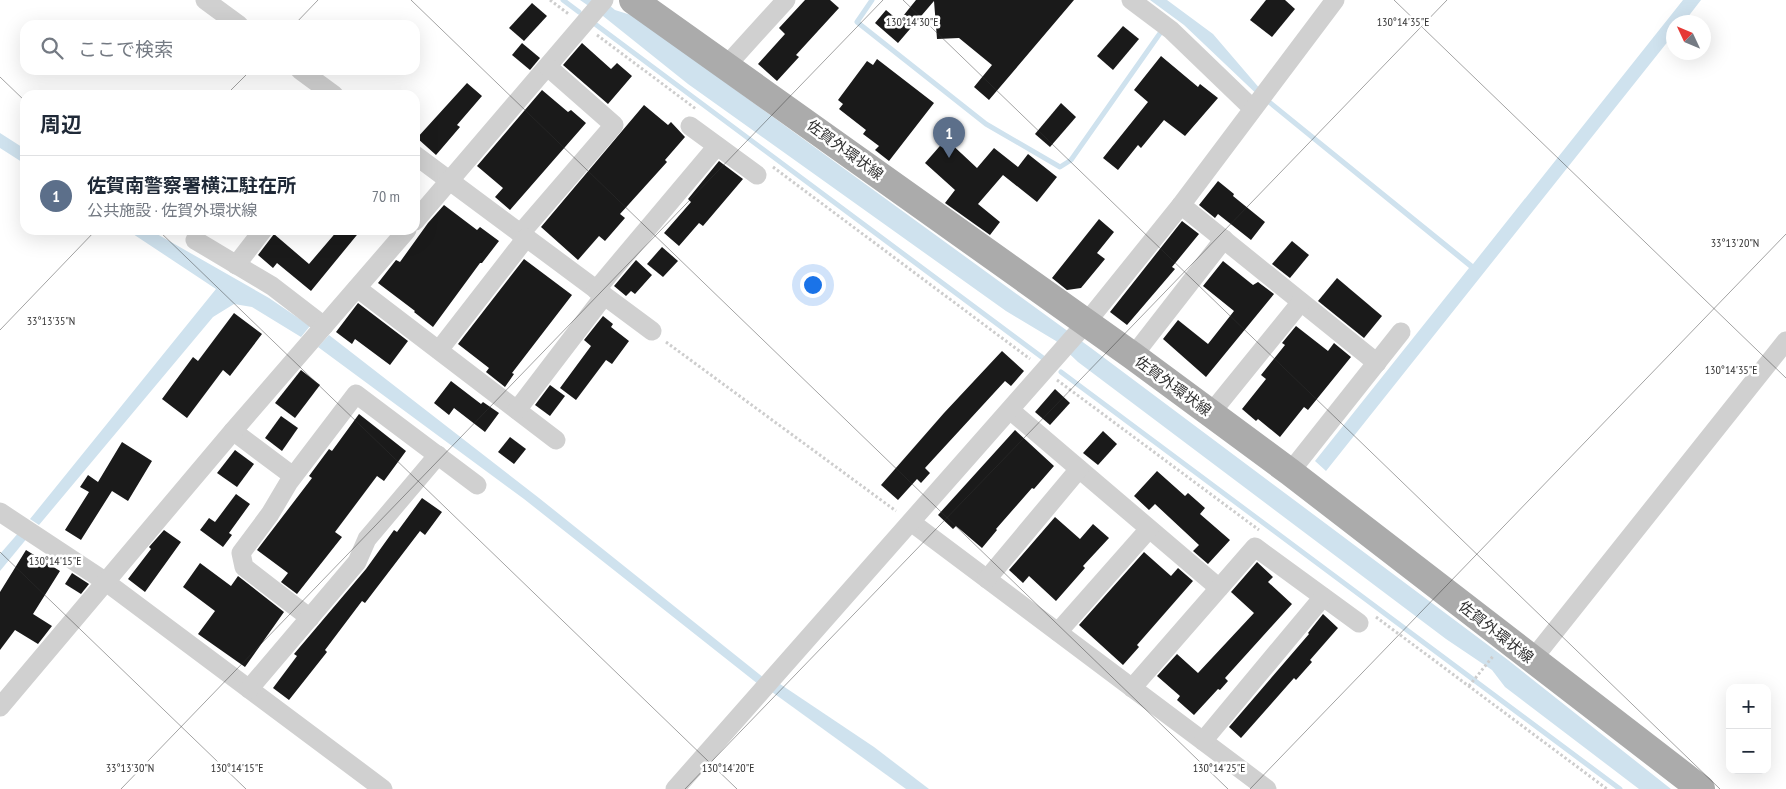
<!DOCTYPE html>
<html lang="ja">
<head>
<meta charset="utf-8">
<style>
	:root { --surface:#fff; --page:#f6f6f7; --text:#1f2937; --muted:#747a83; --line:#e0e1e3; --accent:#e63946 }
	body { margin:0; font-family:"PT Sans Narrow","Noto Sans JP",sans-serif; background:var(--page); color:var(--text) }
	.controls { position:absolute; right:15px; bottom:15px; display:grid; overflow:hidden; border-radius:10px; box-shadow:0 5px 20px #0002 }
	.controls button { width:45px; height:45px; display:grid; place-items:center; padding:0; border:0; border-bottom:1px solid var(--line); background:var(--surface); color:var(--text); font:25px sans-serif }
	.compass { position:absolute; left:1666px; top:15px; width:45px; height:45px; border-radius:50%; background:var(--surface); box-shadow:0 5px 20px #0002; rotate:314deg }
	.you { position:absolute; left:812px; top:284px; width:18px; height:18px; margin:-12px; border:4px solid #fff; border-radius:50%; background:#1a73e8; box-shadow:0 0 0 8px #1a73e833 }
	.badge { display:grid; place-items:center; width:32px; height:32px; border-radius:50%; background:var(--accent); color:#fff; font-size:16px; font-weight:700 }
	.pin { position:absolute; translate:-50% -41px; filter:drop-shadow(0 1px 2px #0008) }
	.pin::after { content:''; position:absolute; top:26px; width:18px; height:15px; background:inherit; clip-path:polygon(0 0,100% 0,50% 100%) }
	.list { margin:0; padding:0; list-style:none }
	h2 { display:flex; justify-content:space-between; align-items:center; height:65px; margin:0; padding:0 20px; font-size:21px }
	h2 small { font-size:16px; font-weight:400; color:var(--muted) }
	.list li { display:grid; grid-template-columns:32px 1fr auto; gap:15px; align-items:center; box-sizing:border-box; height:80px; padding:0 20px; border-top:1px solid var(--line) }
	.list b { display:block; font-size:19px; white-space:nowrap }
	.list p { margin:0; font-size:16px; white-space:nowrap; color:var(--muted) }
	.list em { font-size:16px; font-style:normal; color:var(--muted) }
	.icon { flex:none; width:28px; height:28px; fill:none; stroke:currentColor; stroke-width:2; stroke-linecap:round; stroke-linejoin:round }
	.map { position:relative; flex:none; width:1786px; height:789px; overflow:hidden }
	.search { position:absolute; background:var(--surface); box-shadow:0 5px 20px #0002; left:20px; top:20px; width:400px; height:55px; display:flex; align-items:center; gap:12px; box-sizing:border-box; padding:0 18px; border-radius:15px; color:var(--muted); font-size:19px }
	.panel { position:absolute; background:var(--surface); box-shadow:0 5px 20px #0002; left:20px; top:90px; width:400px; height:145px; border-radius:15px }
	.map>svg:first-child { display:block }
	.water { fill:#cfe2ee }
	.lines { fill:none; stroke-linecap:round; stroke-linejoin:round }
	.stream { stroke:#cfe2ee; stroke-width:5 }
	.building { fill:#1a1a1a }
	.path { stroke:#cdcdcd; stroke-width:3; stroke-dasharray:2.5 2.5; stroke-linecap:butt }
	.minor { stroke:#d0d0d0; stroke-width:19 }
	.primary { stroke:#ababab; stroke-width:28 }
	.ticks { fill:none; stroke:#333; stroke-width:1; stroke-opacity:0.45 }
	.labels { text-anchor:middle; stroke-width:5; stroke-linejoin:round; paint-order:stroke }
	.street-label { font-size:15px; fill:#333; stroke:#fff }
	.ticks-label { font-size:12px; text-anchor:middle; fill:#333; stroke:#fff; stroke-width:5; stroke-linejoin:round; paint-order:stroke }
</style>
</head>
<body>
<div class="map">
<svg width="1786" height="789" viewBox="0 0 1786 789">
	<rect width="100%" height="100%" fill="#fff"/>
	<g class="water">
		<polygon points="580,0 603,0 615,10 634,16 1091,348 1508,660 1671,789 1639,789 1505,687 1492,670 1446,639 1078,362 1056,341 1006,311 688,84 603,16"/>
		<polygon points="1150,0 1167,0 1213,34 1267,97 1473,264 1683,0 1701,0 1684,22 1674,22 1673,35 1326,471 1315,461 1469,268 1264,101 1184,25"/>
		<polygon points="0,133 25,149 25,164 0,148"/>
		<polygon points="127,230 150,230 269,298 310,326 301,337 252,307 234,304 213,317 39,525 30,519 216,289"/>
		<polygon points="329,335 539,498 764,678 758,684 524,499 318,347"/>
		<polygon points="20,531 28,537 0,571 0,554"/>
		<polygon points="780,684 874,747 929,789 906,789 772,692"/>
	</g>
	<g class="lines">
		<g class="stream">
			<polyline points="563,0 579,12"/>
			<polyline points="872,0 857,22 986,124 1060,167 1071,160 1163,29"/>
			<polyline points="595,24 1043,358"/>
			<polyline points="1061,372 1620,789"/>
		</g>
	</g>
	<g class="building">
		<polygon points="805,0 830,0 839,8 796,55 799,57 777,81 758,64 785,34 779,28"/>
		<polygon points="916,0 1074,0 989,100 974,87 992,65 959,38 937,39 934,1 898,43 875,23 886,10 899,21"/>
		<polygon points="1266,0 1285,0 1295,9 1272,37 1250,20"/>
		<polygon points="532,3 547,16 524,41 509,28"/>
		<polygon points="1123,26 1139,39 1113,70 1097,56"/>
		<polygon points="522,43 540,58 530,70 512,55"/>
		<polygon points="582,43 611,69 617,63 632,76 608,104 563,65"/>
		<polygon points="1161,56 1198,87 1200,84 1218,98 1185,136 1164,120 1141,148 1138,145 1118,170 1103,158 1148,102 1134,90"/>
		<polygon points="877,59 934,103 889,161 875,150 879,146 863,134 866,130 839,109 843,104 838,100 867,61 873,65"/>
		<polygon points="467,83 482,96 457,125 460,127 436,155 417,138"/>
		<polygon points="542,90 568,112 571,110 586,123 510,210 495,197 503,188 477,166"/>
		<polygon points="1061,103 1076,117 1050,147 1035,134"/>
		<polygon points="644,105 668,125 671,122 685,137 665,160 667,162 620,214 625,218 605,241 599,236 578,260 541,227"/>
		<polygon points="946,139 977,168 994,148 1018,167 1028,154 1057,177 1037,202 1003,175 978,204 1000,222 990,235 945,203 955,190 925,163"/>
		<polygon points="719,161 743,179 703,226 699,223 679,246 664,233 691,202 688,199"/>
		<polygon points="1218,181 1234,194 1233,196 1265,222 1251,240 1218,214 1215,218 1199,205"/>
		<polygon points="444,205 477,230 480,227 499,241 482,263 480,263 433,327 414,312 415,311 378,283 396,260 400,262 428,223"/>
		<polygon points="1099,219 1114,232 1097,253 1105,259 1081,288 1067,290 1052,278"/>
		<polygon points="1182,221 1199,234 1172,267 1175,269 1127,325 1110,312"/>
		<polygon points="338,230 361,230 311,291 277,263 273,268 258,255 274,234 309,264"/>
		<polygon points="1292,241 1309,255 1290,278 1272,264"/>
		<polygon points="662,247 678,261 663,277 647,264"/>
		<polygon points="524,259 572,295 512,373 514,374 505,387 486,372 489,368 458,344"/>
		<polygon points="636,260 652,275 635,294 631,291 626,296 614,286"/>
		<polygon points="1223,261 1253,285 1258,282 1274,294 1206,377 1163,339 1178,320 1208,344 1234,311 1203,286"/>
		<polygon points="1337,278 1382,316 1364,338 1318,301"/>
		<polygon points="358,303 408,341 390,365 355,339 352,344 336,332"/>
		<polygon points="234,313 262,334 230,376 223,370 187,418 162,399 193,357 198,361"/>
		<polygon points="603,316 613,324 611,327 629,341 612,364 606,360 576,400 560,388 591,346 584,340"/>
		<polygon points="1296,326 1328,351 1334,343 1351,357 1308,410 1304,407 1280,437 1258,419 1256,421 1242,409 1266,379 1261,375 1285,345 1282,343"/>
		<polygon points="1002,351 1024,371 1011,386 1005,381 925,468 930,473 921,483 917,479 898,500 881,485 944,413"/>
		<polygon points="301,370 320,385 295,418 275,403"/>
		<polygon points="451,381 481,404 483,402 499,413 485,432 454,408 449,415 434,403"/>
		<polygon points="550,385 565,396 550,416 535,405"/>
		<polygon points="1055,389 1070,403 1050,425 1035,412"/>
		<polygon points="359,414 406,451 384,481 377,476 335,532 342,537 297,594 281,582 288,573 257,550 312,478 309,476 329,449 332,451"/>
		<polygon points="281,416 298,428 282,451 265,438"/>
		<polygon points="1015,430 1054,466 1034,489 1032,488 996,529 997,530 982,548 956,526 953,529 938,515"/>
		<polygon points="1103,431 1117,444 1098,465 1083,453"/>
		<polygon points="510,437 526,449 514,464 498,452"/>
		<polygon points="122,442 152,461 128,501 112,491 81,540 65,530 89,492 80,487 88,475 98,482"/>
		<polygon points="235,450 254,464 237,487 217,473"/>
		<polygon points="1157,471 1185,496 1188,493 1205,508 1200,514 1230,540 1208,564 1193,551 1199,545 1155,504 1149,510 1134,496"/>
		<polygon points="236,494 250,504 229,533 232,535 223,547 200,530 209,518 215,522"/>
		<polygon points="422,498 442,512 425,535 420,531 365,603 362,601 325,650 327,652 289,700 273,688 297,656 294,654 366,569 394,530 397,532"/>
		<polygon points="1055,517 1080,539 1093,524 1109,538 1083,566 1085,568 1056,601 1029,576 1023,583 1009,570"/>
		<polygon points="164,530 181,542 145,592 128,579 151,549 149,547"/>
		<polygon points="26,550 60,571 33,614 52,626 38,644 15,630 0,650 0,592"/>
		<polygon points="1144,552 1171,576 1178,568 1193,581 1137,645 1139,647 1123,665 1079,625"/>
		<polygon points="1257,562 1273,577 1268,582 1292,604 1225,678 1228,681 1220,690 1218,689 1194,715 1177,700 1180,696 1157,676 1177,654 1198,673 1254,613 1231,592"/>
		<polygon points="200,563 231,586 238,576 284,612 245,667 198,634 215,611 183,587"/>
		<polygon points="72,573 89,584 81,594 65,584"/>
		<polygon points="1323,614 1338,628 1310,660 1312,662 1296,680 1294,678 1241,738 1229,727 1309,634 1308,633"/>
	</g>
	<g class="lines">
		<g class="path">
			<polyline points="550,0 570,15"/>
			<polyline points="597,35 696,109"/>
			<polyline points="773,167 1030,359"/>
			<polyline points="666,342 896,511"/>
			<polyline points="1057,380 1259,530"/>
			<polyline points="1376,617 1607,789"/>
			<polyline points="1469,686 1494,655"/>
		</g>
		<g class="minor">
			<polyline points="205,0 239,25"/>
			<polyline points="1131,0 1171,30 1252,108"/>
			<polyline points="727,65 786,0"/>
			<polyline points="300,70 334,95"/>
			<polyline points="690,126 757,175"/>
			<polyline points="415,155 652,331"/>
			<polyline points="1181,205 1377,363"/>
			<polyline points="415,221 604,0"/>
			<polyline points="520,234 614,125 548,67"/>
			<polyline points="195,240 272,286 324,326"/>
			<polyline points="236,265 263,230"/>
			<polyline points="357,288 556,440"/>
			<polyline points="596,290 717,146"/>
			<polyline points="439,350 526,238"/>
			<polyline points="1133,356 1224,239"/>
			<polyline points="517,410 604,296"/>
			<polyline points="1010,410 1219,588"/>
			<polyline points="1211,413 1301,302"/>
			<polyline points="233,431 293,476"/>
			<polyline points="1290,472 1401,332"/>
			<polyline points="0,512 106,582 383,789"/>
			<polyline points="911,522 1267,789"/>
			<polyline points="987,579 1079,469"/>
			<polyline points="310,618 244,567 241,553 270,514 289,482 356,394 477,485"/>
			<polyline points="1058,632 1149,529"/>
			<polyline points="1532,660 1786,341"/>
			<polyline points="1132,688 1255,547 1359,623"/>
			<polyline points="249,689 357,562 367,539 438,455"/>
			<polyline points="0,707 233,431 407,230"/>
			<polyline points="1203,741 1323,597"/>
			<polyline points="675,789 1086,323 1181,205 1335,0"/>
		</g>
		<polyline class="primary" points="633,0 1133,356 1290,472 1701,789"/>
	</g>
	<path class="ticks" d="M411,0l817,789M903,0l817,789M1394,0l392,378M294,25l24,-25M0,77l25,24M226,95l25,-25M158,230l579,559M0,330l96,-100M0,552l246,237M121,789l762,-789M685,789l762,-789M1250,789l536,-555"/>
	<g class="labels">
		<g class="street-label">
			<text transform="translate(845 150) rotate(36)" y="5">佐賀外環状線</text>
			<text transform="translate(1173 386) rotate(36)" y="5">佐賀外環状線</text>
			<text transform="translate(1496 632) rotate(38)" y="5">佐賀外環状線</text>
		</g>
	</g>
	<g class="ticks-label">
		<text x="912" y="26">130°14'30"E</text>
		<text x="1403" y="26">130°14'35"E</text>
		<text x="1735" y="247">33°13'20"N</text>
		<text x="51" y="325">33°13'35"N</text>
		<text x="1731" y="374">130°14'35"E</text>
		<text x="55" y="565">130°14'15"E</text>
		<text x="130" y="772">33°13'30"N</text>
		<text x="237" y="772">130°14'15"E</text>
		<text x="728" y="772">130°14'20"E</text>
		<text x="1219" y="772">130°14'25"E</text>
	</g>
</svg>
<div class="controls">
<button>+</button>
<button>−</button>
</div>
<svg class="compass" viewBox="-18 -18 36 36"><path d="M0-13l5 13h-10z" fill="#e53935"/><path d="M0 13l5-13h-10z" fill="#747a83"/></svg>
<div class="you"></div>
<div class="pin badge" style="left:949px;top:158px;background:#5c6f8a">1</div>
<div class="search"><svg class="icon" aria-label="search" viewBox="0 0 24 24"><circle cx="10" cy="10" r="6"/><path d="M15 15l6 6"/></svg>ここで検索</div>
<section class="panel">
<h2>周辺<small></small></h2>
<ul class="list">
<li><span class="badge" style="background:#5c6f8a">1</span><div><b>佐賀南警察署横江駐在所</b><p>公共施設 · 佐賀外環状線</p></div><em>70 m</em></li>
</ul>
</section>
</div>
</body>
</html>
